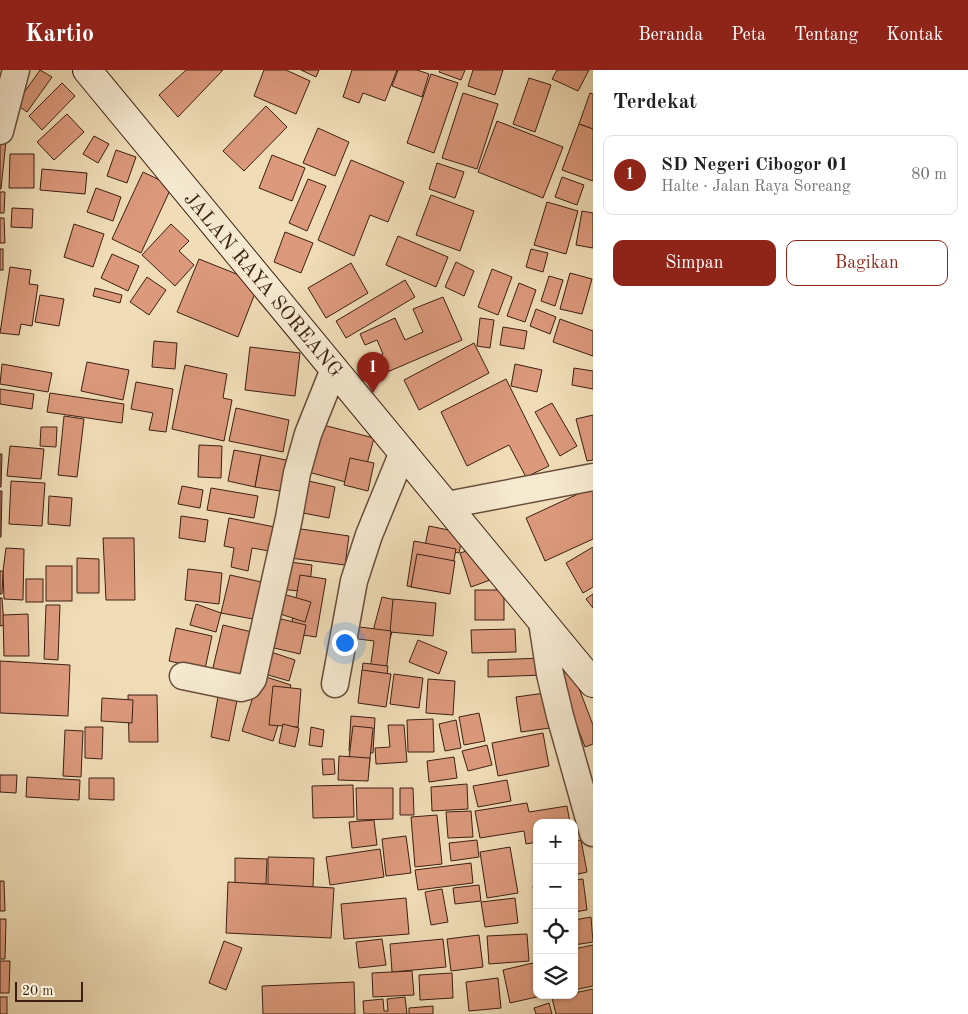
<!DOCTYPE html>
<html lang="id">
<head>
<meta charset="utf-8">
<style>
	:root { --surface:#fff; --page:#f6f6f6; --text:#202124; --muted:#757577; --line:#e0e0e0; --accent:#8f2418 }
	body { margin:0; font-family:"Old Standard TT",serif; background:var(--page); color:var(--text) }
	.controls { position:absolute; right:15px; bottom:15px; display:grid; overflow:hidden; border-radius:10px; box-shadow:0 1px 4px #0004 }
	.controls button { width:45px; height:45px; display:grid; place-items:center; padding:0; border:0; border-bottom:1px solid var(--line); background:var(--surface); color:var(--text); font:25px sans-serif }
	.scale { position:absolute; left:15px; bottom:12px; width:68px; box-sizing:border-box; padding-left:5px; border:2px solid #3c1f12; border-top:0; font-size:14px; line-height:18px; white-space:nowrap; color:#3c1f12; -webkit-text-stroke:4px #f5e9d0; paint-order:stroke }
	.you { position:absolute; left:344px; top:572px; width:18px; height:18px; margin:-12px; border:4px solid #fff; border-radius:50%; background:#1a73e8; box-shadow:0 0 0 8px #1a73e833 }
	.badge { display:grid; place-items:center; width:32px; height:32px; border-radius:50%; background:var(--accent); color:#fff; font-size:16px; font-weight:700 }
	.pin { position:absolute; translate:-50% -41px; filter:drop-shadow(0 1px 2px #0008) }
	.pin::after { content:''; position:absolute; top:26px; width:18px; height:15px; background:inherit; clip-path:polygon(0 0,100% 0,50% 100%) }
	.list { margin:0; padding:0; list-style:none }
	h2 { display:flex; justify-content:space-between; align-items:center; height:65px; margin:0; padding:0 20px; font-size:21px }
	h2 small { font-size:16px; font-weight:400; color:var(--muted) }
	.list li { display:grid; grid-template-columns:32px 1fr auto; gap:15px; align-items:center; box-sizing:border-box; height:80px; margin:0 10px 10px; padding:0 10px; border:1px solid var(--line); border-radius:10px }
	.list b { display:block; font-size:19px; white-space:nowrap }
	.list p { margin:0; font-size:16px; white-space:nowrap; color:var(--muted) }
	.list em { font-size:16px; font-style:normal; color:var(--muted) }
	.actions { display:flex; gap:10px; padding:15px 20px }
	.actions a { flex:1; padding:11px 0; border:1px solid var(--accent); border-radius:10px; text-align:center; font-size:18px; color:var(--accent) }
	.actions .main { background:var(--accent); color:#fff }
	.icon { flex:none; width:28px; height:28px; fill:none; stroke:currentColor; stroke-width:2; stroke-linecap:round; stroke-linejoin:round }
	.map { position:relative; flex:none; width:593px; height:944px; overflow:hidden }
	header { display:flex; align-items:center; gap:30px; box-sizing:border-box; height:70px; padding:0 25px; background:var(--accent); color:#fff }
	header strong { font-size:24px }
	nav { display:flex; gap:28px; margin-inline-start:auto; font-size:18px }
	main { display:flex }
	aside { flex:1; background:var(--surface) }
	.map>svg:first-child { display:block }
	.building { fill:#dc997c; stroke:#3c1f12 }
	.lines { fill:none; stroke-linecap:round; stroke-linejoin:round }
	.street-casing { stroke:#694e3b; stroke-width:29 }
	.secondary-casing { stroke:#3c1f12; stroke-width:30 }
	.street { stroke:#f5e9d0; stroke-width:26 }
	.secondary { stroke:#f5e9d0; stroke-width:28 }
	.labels { text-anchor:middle; stroke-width:4; stroke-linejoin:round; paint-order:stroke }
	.street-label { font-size:20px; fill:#3c1f12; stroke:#f5e9d0 }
</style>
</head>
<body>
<header>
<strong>Kartio</strong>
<nav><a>Beranda</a><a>Peta</a><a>Tentang</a><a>Kontak</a></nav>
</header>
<main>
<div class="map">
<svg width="593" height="944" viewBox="0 0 593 944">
	<rect width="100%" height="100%" fill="#f0ddb7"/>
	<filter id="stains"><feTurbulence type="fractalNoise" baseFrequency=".004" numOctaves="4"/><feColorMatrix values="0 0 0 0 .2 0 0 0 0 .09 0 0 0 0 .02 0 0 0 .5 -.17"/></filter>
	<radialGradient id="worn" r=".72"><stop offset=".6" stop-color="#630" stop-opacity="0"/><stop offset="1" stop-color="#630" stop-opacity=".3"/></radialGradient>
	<g class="building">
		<polygon points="40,0 52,7 27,42 16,34"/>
		<polygon points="186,0 223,0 178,47 159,25"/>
		<polygon points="264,0 286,0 310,11 296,44 254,26"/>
		<polygon points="301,0 319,0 316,7"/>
		<polygon points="352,0 397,0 385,31 363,23 359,33 343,27"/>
		<polygon points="398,0 417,0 429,4 422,27 392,16"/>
		<polygon points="440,0 465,0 461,10 439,2"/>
		<polygon points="473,0 503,0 495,25 468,16"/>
		<polygon points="557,0 589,0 578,21 552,9"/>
		<polygon points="431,4 458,13 434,83 407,73"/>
		<polygon points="529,8 551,15 535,62 513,54"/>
		<polygon points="62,13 75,26 42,60 29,46"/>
		<polygon points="463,23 498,34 477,99 442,88"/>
		<polygon points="590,23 593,24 593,59 579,54"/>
		<polygon points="266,36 287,57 244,101 223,81"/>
		<polygon points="67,44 84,62 54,90 37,72"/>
		<polygon points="497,51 563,77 543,128 478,102"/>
		<polygon points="579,54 593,59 593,111 562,100"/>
		<polygon points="318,58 349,72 335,106 303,93"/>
		<polygon points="94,66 109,74 98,93 83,84"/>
		<polygon points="0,70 6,71 1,119 0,119"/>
		<polygon points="116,80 136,87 127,113 107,106"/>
		<polygon points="10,84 34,84 34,118 9,118"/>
		<polygon points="272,85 305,98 292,131 259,118"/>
		<polygon points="351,90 404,112 388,152 370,145 354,186 318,170"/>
		<polygon points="437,93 464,102 455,128 429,119"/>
		<polygon points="42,99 87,103 85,124 40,120"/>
		<polygon points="143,102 172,116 141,183 112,169"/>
		<polygon points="562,107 584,115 577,135 555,127"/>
		<polygon points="308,109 326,116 307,161 289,153"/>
		<polygon points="96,118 121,127 113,151 87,142"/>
		<polygon points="0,122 5,122 4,143 0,143"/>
		<polygon points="431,125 474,141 460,181 416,165"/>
		<polygon points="547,132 578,141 566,184 534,175"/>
		<polygon points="12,138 33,139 32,158 11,157"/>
		<polygon points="582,141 593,143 593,178 576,175"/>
		<polygon points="0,148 4,148 5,173 0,173"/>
		<polygon points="74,154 104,164 93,197 64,187"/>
		<polygon points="171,154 189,171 179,181 194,195 175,216 142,185"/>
		<polygon points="285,162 313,173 301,203 274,192"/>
		<polygon points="398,166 448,187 436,217 386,195"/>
		<rect x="0" y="179" width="3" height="21"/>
		<polygon points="531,179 548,183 543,202 526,197"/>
		<polygon points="112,184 139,196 128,221 101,208"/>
		<polygon points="199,189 259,213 238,267 177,242"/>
		<polygon points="456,192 474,201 464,226 445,217"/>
		<polygon points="351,193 368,223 326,248 308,218"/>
		<polygon points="10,197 31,200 29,214 38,215 32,256 21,254 19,265 0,263"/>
		<polygon points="492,199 512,207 498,245 478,237"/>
		<polygon points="570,203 592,209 582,244 560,239"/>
		<polygon points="549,206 563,210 555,236 541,231"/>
		<polygon points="147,207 166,220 149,245 130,232"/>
		<polygon points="405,210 415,227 346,268 336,251"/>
		<polygon points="519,213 536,220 525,252 507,246"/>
		<polygon points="95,218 122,225 120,233 93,226"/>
		<polygon points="40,225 64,229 59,256 35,252"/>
		<polygon points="443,227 462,270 378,306 371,289 383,284 377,270 365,275 360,264 395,248 405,270 423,262 413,239"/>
		<polygon points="536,239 556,247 550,264 530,256"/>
		<polygon points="480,248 494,250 490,278 477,276"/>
		<polygon points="560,249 593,261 593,286 553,272"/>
		<polygon points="503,257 527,261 524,279 500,275"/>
		<polygon points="154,271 177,273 175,299 152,297"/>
		<polygon points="474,273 489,303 419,340 404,310"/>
		<polygon points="250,277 300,283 295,326 245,320"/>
		<polygon points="87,292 129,300 123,330 81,321"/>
		<polygon points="2,294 52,303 48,322 0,314"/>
		<polygon points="515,294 542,300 537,322 511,316"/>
		<polygon points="185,295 227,304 223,328 232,330 224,371 172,359"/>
		<polygon points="574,298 593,301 593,319 572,315"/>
		<polygon points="506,309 549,396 526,407 509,375 467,396 441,342"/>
		<polygon points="136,312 173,319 166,362 149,360 153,343 131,339"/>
		<polygon points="0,319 34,324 32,339 0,334"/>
		<polygon points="50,323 124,334 122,353 47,342"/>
		<polygon points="552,333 577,376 560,386 535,342"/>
		<polygon points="236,338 289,350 283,382 229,371"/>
		<polygon points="593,345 593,390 587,391 576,349"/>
		<polygon points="64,346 84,349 77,407 58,405"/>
		<polygon points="323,355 374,368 361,416 308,402"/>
		<polygon points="41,357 57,357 56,377 40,376"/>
		<polygon points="199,375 222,376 221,408 198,407"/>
		<polygon points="10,376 44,379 41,409 7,406"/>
		<polygon points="234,380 261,385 255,417 228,411"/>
		<polygon points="0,384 2,384 1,417 0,417"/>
		<polygon points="261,385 286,390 280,421 255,417"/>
		<polygon points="350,388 374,393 368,421 344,415"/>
		<polygon points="304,410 335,417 329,448 298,442"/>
		<polygon points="11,411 45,413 42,456 9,454"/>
		<polygon points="182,416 203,420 200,438 178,434"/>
		<polygon points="593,417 593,469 545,491 526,448"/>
		<polygon points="211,418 258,426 254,448 207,440"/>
		<polygon points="0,421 2,421 1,467 0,467"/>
		<polygon points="49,426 72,428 70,456 48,454"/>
		<polygon points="181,446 208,450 205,472 179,468"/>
		<polygon points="229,448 280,458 275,482 252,478 248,501 231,497 234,478 224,476"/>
		<polygon points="429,456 463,463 459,483 425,476"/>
		<polygon points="294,458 349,466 345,495 290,488"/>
		<polygon points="103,468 134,468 135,530 106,530"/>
		<polygon points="414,471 456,479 448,523 407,516"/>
		<polygon points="479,477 490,510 471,517 460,483"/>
		<polygon points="593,477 593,517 583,523 566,493"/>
		<polygon points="6,478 24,479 23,530 4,529 3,501"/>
		<polygon points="417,484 455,491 450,524 411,517"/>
		<polygon points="77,488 99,489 99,523 77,523"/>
		<polygon points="283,491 312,495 309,522 280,519"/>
		<rect x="46" y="496" width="26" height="35"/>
		<polygon points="188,499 222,503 219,534 185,530"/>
		<polygon points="0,501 3,501 2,524 0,524"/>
		<polygon points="230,505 266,513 258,550 221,543"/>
		<polygon points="300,505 326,509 316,567 290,563"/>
		<rect x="26" y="509" width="17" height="23"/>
		<rect x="475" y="520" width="29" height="30"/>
		<polygon points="283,524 311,532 305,552 277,543"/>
		<polygon points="593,524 593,538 586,529"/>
		<polygon points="382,527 400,531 390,569 372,565"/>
		<polygon points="0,528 2,528 4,555 0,556"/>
		<polygon points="393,529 436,533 433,566 390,562"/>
		<polygon points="196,534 221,543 216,562 190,555"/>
		<polygon points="46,535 60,535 58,590 44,589"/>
		<polygon points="28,544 29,586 4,586 3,545"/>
		<polygon points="277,548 306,555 300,584 270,577"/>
		<polygon points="223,555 252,562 240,609 212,602"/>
		<polygon points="352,556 391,561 386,602 370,600 374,571 351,568"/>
		<polygon points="176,558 212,566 205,599 169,591"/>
		<polygon points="515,559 516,582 472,583 471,560"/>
		<polygon points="418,570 447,582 439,604 409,592"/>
		<polygon points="265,580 295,590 289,611 258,602"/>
		<polygon points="544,588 544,605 488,607 488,590"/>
		<polygon points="0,591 70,595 68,646 0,643"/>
		<polygon points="363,593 388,596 385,622 360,620"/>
		<polygon points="362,600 391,604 386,637 358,633"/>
		<polygon points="572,600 593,655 593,674 585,677 558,606"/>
		<polygon points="394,604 423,608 419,638 390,634"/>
		<polygon points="260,605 291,615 273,671 242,661"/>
		<polygon points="428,609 455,611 453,645 426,643"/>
		<polygon points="273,616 301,619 298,657 269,655"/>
		<polygon points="219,621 238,625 229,671 211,667"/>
		<polygon points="545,623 550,658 521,662 516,627"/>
		<polygon points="128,625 157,625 158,672 129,672"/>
		<polygon points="102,628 133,630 132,653 101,651"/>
		<polygon points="479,643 485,671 464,675 459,647"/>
		<polygon points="351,646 375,648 373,683 349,681"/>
		<polygon points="433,649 434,682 408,682 407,650"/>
		<polygon points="456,650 461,678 445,681 439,654"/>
		<polygon points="283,654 299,658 295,677 279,673"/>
		<polygon points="388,655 404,655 407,692 376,694 375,678 390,677"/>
		<polygon points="353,656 373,658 369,699 348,696"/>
		<polygon points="85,657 103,657 102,689 85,688"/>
		<polygon points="311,657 324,660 322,677 309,675"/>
		<polygon points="65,660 83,661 81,707 63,706"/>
		<polygon points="543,663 549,696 498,706 492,673"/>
		<polygon points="487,675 492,695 468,701 462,681"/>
		<polygon points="339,686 370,688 368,711 338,710"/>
		<polygon points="454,687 457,708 429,712 427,691"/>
		<polygon points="322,689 334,689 335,704 323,705"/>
		<polygon points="0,705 17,705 16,723 0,722"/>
		<polygon points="27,707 80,710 79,730 26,727"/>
		<polygon points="89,708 114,708 114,730 89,729"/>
		<polygon points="507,710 511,731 478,737 473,716"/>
		<polygon points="467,714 468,739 432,741 431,717"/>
		<polygon points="353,715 354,747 313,748 312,716"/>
		<polygon points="356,718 393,718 393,749 357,750"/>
		<polygon points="400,718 413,718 414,745 400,745"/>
		<polygon points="527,733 529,742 567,736 570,753 537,753 537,772 526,774 524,761 480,768 475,741"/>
		<polygon points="471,741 473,767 448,768 446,742"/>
		<polygon points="437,745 442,794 415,797 411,747"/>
		<polygon points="374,750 377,775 352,778 349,752"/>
		<polygon points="406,766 411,803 386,806 382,769"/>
		<polygon points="477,770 479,787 451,791 449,773"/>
		<polygon points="581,770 587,802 574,805 574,771"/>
		<polygon points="510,777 518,823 487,828 480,782"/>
		<polygon points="380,779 384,807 330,815 326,787"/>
		<polygon points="268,787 314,788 313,817 268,815"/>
		<polygon points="235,788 267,789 266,814 235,813"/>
		<polygon points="471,793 473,813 418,820 415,800"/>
		<polygon points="583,809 587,840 574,842 574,810"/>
		<polygon points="0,811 4,811 5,841 0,841"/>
		<polygon points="228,812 334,818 331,868 226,863"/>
		<polygon points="479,815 481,831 455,834 453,818"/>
		<polygon points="537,815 537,838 533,816"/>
		<polygon points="442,819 448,852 431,855 425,822"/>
		<polygon points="406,828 409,864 344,869 341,834"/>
		<polygon points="515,828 518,853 485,857 481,832"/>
		<polygon points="591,847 593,872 574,875 574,850"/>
		<polygon points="0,849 6,849 5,889 0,889"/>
		<polygon points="527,864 529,891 489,894 487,866"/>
		<polygon points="479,865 483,897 451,901 447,869"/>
		<polygon points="382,869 386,895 359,898 356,872"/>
		<polygon points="443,869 446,897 392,902 390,874"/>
		<polygon points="224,871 242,878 226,920 209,913"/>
		<polygon points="593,875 593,916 574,920 574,879"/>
		<polygon points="0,891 10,891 9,923 0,923"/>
		<polygon points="533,893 537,907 537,925 541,926 510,933 503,900"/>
		<polygon points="412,901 414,925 373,927 372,903"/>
		<polygon points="452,903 453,928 420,930 419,905"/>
		<polygon points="498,908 501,938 469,941 466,912"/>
		<polygon points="354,912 355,944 263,944 262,916"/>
		<polygon points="593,919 593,944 556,944 552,928 574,925 574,923"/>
		<rect x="0" y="927" width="7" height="17"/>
		<polygon points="405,927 407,944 364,944 363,931 383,929 384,941 388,941 387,929"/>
		<polygon points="549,933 552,944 536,944 534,938"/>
		<polygon points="433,936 433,944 409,944 409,938"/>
	</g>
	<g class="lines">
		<g class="street-casing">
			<g id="street">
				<polyline points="0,61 16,0"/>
				<polyline points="447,435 593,407"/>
				<polyline points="542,552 550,604 560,646 593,763"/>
				<polyline points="183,606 241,618 248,616 253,609 289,448 297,403 308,364 334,299"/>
				<polyline points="335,614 354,511 369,465 403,382"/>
			</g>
		</g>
		<g class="secondary-casing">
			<polyline id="secondary" points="87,0 593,613"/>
		</g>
		<use href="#street" class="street"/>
		<use href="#secondary" class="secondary"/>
	</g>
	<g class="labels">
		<g class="street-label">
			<text transform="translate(264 214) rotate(50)" y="7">JALAN RAYA SOREANG</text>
		</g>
	</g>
	<rect width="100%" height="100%" filter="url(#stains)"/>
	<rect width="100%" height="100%" fill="url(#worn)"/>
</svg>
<div class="controls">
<button>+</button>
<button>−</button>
<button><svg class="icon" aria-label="locate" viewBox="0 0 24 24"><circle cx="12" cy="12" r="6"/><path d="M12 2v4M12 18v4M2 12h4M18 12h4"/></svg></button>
<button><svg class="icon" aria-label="layers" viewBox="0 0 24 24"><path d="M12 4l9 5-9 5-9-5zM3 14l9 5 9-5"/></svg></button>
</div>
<div class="scale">20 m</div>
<div class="you"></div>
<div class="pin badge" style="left:373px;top:323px">1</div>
</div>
<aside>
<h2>Terdekat<small></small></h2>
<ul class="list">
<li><span class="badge">1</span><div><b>SD Negeri Cibogor 01</b><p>Halte · Jalan Raya Soreang</p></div><em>80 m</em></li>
</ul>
<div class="actions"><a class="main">Simpan</a><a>Bagikan</a></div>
</aside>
</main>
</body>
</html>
